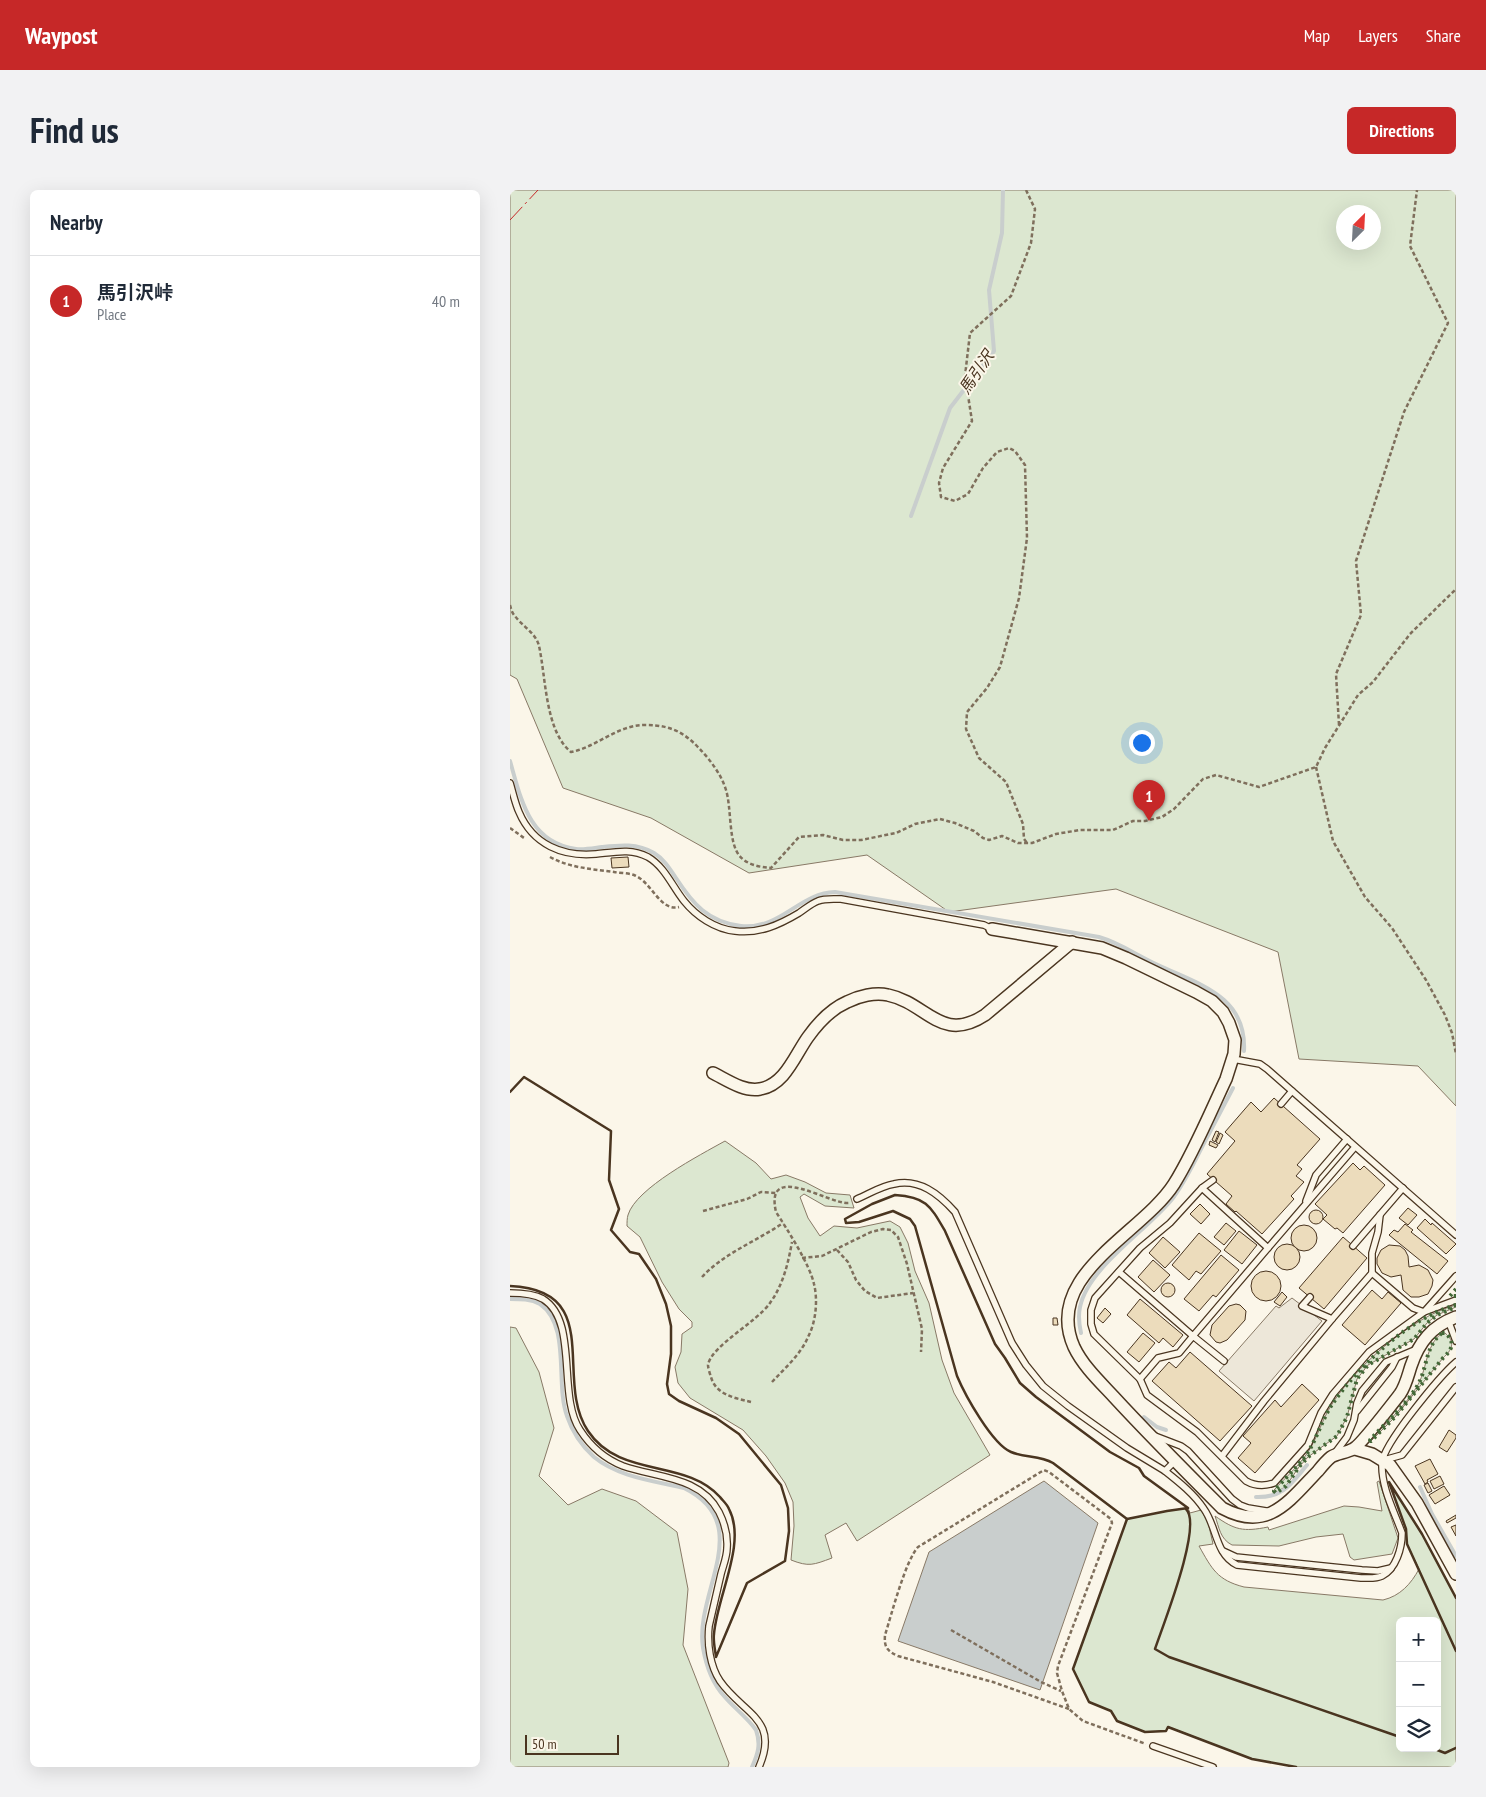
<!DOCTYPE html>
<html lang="en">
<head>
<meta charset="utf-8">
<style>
	:root { --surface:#fff; --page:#f2f2f3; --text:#1f2937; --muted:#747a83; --line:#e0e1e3; --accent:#c62828 }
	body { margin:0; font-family:"PT Sans Narrow","Noto Sans JP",sans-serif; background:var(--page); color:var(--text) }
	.controls { position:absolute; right:15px; bottom:15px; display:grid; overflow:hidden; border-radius:8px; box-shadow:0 5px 20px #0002 }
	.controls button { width:45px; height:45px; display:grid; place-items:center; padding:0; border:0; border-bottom:1px solid var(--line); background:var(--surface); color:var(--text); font:25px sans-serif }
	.compass { position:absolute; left:826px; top:15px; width:45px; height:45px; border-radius:50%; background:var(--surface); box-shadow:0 5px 20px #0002; rotate:24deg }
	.scale { position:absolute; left:15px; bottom:12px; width:94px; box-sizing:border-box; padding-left:5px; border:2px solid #4a3520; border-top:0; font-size:14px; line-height:18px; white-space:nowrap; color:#4a3520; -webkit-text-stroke:4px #fbf6e9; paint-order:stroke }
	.you { position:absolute; left:631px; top:552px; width:18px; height:18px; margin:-12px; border:4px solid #fff; border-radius:50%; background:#1a73e8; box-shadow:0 0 0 8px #1a73e833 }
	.badge { display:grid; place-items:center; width:32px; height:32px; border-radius:50%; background:var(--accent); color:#fff; font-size:16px; font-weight:700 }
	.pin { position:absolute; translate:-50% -41px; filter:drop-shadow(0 1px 2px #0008) }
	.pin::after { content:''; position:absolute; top:26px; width:18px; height:15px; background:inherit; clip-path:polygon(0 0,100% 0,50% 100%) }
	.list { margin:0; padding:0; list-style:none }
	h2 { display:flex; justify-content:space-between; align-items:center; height:65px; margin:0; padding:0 20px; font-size:21px }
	h2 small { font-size:16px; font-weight:400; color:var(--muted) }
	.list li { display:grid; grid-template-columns:32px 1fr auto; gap:15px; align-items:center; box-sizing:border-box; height:90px; padding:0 20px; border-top:1px solid var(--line) }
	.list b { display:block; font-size:19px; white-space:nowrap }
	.list p { margin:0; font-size:16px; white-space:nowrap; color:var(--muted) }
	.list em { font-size:16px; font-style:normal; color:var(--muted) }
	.icon { flex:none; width:28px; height:28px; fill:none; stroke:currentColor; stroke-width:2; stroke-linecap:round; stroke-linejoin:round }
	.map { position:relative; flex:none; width:946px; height:1577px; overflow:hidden; border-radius:8px }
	header { display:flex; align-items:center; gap:30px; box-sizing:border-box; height:70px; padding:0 25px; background:var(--accent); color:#fff }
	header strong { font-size:24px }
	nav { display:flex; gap:28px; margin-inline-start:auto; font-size:18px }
	.intro { display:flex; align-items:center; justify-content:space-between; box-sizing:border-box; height:120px; padding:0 30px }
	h1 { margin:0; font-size:35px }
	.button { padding:12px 22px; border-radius:8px; background:var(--accent); color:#fff; font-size:18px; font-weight:700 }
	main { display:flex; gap:30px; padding:0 30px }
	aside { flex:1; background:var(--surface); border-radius:8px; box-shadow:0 5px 20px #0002 }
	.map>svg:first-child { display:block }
	.green { fill:#dce7d0; stroke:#887966; fill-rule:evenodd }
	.parking { fill:#ede7d9; stroke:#887966 }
	.water { fill:#c9cecd; stroke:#887966 }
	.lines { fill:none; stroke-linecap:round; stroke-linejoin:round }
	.stream { stroke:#c9cecd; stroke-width:4 }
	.building { fill:#ecdcbc; stroke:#4a3520 }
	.lane-casing { stroke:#4a3520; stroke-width:8 }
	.street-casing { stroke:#4a3520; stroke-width:14 }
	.path { stroke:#7f6f5c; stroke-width:2.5; stroke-dasharray:4 2.5; stroke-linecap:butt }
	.lane { stroke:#fbf6e9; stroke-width:5.5 }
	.street { stroke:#fbf6e9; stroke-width:11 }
	.hedge { stroke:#436837; stroke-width:4; stroke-dasharray:2.5 4; stroke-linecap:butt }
	.wall { stroke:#4a3520; stroke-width:2.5 }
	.power { stroke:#c62828; stroke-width:1; stroke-dasharray:18 4 2.5 4; stroke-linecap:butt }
	.labels { text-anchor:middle; stroke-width:4; stroke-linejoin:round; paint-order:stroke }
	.water-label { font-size:16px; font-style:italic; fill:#4a3520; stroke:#fbf6e9 }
</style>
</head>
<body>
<header>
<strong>Waypost</strong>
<nav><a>Map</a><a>Layers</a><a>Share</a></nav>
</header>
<div class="intro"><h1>Find us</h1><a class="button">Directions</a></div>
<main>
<aside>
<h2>Nearby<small></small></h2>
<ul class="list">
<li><span class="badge">1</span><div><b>馬引沢峠</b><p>Place</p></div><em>40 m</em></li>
</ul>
</aside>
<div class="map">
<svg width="946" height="1577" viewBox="0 0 946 1577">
	<rect width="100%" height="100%" fill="#fbf6e9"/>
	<g class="green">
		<path d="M0,0h946v916l-38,-40 -119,-7 -21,-107 -162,-63 -167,23 -82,-57 -118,18 -98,-55 -88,-30 -46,-109 -7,-4zM834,22h30v30h-30z"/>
		<path d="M215,951l31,22 15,16 15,-4 19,7 21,11 24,2 4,13 -29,-2 -21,-12 -4,3 8,21 12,18 14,-10 23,2 33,-7 10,6 8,16 7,28 14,32 13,57 12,33 36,62 -133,86 -11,-18 -21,12 7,23c-19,7 -23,9 -41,2l3,-34 -1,-24 -8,-19 -19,-27 -23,-26 -53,-32 -12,-15 -3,-16 6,-15 1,-18 10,-7v-5l-13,-13 -17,-27 -22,-45 -13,-11c0,-3 0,-8 1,-11 8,-27 72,-60 97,-74z"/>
		<path d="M946,1115v2l-19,8 -10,8 -13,16 -46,26 -11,14 -10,38 -10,19 -29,21 -9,10 -13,19 -10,7 -2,-3c11,-12 30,-29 37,-43 7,-12 11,-26 18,-38 22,-39 83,-93 127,-104z"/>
		<polygon points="0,1137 6,1138 29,1182 44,1238 29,1286 58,1315 92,1299 126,1311 167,1342 178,1399 173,1455 219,1573 218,1577 0,1577"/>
		<path d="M932,1143h3c11,9 7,17 -2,25l-48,59 -24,24 -1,-1c15,-16 35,-34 46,-52 12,-18 8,-41 26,-55z"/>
		<path d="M869,1291l19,57 -6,16 -38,6 -4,-3 -7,-23 -27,3 -37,9 -47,-1c-12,-6 -13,-18 -17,-29 20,14 28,16 53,11l1,3 75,-24 15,1 23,4 -5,-29z"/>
		<path d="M879,1292l33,52 34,64v169h-160l-44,-8 -83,-32 -3,4 -21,1 -28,-11 -6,-10 -22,-9 -16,-33 54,-150 40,-8 21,-3 2,5 11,-3 7,12 5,22 -14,2c13,23 18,34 45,41l139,13c17,-4 28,-16 36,-31l-12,-25 -1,-15zM890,1431h37v127h-37z"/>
	</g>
	<polygon class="parking" points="782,1108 812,1131 744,1211 709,1181 766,1116 769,1118"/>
	<polygon class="water" points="534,1291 588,1333 530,1500 388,1451 419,1362"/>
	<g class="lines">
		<g class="stream">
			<polyline points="401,326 440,218 484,161 479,100 492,43 493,0"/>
			<path d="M0,571c11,38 19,82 66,88 8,1 18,-1 26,-2 18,-2 35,-4 52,6 10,6 16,16 22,25 17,26 32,44 65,48 40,4 58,-33 94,-34l264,45c21,6 39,19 59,28 40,19 89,31 86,86"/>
			<path d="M0,1109c10,0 21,0 30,5 31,21 15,80 27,112 5,15 15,30 27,41 24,20 61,24 90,31 73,36 10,104 19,160 3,17 9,35 21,48 10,12 23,21 32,34 5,14 2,24 -4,37"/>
			<path d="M571,1143c-2,-9 -3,-17 -1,-26 8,-40 68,-77 93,-109 12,-16 21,-35 30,-53 10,-19 20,-38 30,-57"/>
			<polyline points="634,1227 647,1237 656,1240"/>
			<polyline points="910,1297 922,1324 946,1366"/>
			<path d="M746,1307c27,1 35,-13 51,-32"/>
		</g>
	</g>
	<g class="building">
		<polygon points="118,667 119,677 102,678 101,668"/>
		<polygon points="764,908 810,949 787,975 792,979 786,986 794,992 781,1006 784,1009 752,1044 726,1021 725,1022 716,1014 722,1006 697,984 725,951 715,942 741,912 751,922"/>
		<polygon points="706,941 709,942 705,952 702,950"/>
		<polygon points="710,943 713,945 709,954 706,952"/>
		<polygon points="700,951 708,955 706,958 699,955"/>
		<polygon points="843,973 850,980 854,976 875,995 833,1043 827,1038 825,1039 813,1029 817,1025 805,1014"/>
		<polygon points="690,1014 700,1024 691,1034 680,1024"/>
		<polygon points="898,1018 907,1025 898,1035 889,1028"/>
		<circle cx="806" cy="1027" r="7"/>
		<polygon points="915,1029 921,1035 922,1033 946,1054 936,1064 907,1038"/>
		<polygon points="716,1033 726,1041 714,1055 704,1047"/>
		<polygon points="895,1034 903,1040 901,1042 938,1071 927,1084 879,1045 884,1040 888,1042"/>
		<circle cx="794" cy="1048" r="13"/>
		<polygon points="729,1041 747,1055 732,1074 714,1060"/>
		<polygon points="689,1043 711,1061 691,1084 686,1081 679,1090 662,1075"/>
		<polygon points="653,1047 670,1062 655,1078 639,1063"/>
		<polygon points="833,1047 857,1068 814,1119 789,1098"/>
		<circle cx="777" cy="1067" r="13"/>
		<polygon points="879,1055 890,1056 895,1060 898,1066 899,1077 909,1075 918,1080 923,1090 922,1096 918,1104 909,1107 901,1107 893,1100 891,1085 881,1087 872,1083 867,1074 867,1068 871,1060"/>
		<polygon points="711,1065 729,1080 706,1107 703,1105 689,1121 674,1109"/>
		<polygon points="643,1070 660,1085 644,1102 628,1087"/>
		<circle cx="756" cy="1096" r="15"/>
		<circle cx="658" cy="1100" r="7"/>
		<polygon points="862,1100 872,1109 878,1102 891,1113 855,1155 832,1135"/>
		<polygon points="772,1102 777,1107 770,1116 764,1112"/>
		<polygon points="630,1109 673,1145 663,1157 653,1148 649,1153 617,1125"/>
		<polygon points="726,1114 730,1115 736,1121 735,1130 717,1150 710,1153 706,1152 700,1145 702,1135 719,1116"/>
		<polygon points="595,1118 601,1124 593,1133 587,1128"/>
		<polygon points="543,1128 547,1128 548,1135 543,1135"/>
		<polygon points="633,1143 645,1153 629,1172 617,1162"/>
		<polygon points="680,1162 742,1216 710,1251 642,1191 659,1172 666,1178"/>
		<polygon points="792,1194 809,1210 745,1283 728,1268 741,1253 733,1246 765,1210 771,1217"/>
		<polygon points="939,1240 946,1245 946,1248 937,1262 929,1257"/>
		<polygon points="920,1269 928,1284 917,1290 918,1292 915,1294 905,1276"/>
		<polygon points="930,1286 934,1294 924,1299 920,1291"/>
		<polygon points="918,1293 922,1301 918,1303 914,1295"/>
		<polygon points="934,1296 940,1305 925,1314 919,1305"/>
		<polygon points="946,1325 946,1328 937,1333 936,1331"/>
		<polygon points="946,1335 946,1346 941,1337"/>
	</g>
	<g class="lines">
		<g class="lane-casing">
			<g id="lane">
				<path d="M0,593c3,10 5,20 9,29 14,33 44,45 77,42 19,-2 35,-6 52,3 17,10 24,29 36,44 12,15 31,28 51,30 24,3 44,-6 64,-18 6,-4 13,-10 19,-12 7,-3 16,-2 23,-2l143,26 8,4"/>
				<polyline points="723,869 750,874 757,879 946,1045"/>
				<polyline points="771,914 782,901"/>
				<path d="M703,990l-11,8 -32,35 -30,25 -45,50 -4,12v14l3,10 46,45 7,16 50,37 49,49c9,5 17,6 28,2l34,-38 13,-32 12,-19 36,-42 55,-40 32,-12"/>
				<polyline points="692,998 758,1058 845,957"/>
				<path d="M347,1009c12,-5 24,-13 37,-15 25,-6 45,10 61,28l57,131 14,22 17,21 25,20 59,42 38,23 10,-10"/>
				<polyline points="796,1011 806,985 837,949"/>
				<polyline points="843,1056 893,998"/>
				<polyline points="609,1082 683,1146 758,1058"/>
				<polyline points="862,1083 903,1118 914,1122 946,1086"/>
				<path d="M0,1103c10,0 24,1 33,6 36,22 14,97 37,131 11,17 25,29 43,36 34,12 77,10 96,46 6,12 9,23 8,36 0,9 -4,18 -6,26 -4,17 -8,34 -12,52 -2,18 1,40 11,55 23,33 60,38 39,86"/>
				<polyline points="800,1107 792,1116 822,1129 862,1083 862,1063 868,1042 870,1025"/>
				<polyline points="938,1130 946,1151"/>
				<polyline points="630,1189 648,1168 669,1163 683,1146 714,1171"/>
				<polyline points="847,1221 882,1177 887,1167"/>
				<polyline points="645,1246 671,1256 678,1261 722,1309 730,1315 738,1318 756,1321"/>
				<polyline points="825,1263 837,1247 844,1230 847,1213 852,1201 876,1172 907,1159"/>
				<polyline points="712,1266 754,1211 822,1129"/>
				<polyline points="874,1270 892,1265 946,1197"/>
				<path d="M655,1281c14,11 29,23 39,38 13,18 11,45 33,56l124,13c7,0 15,1 21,-2 14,-7 20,-28 20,-43 -8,-22 -21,-46 -20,-70 1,-19 58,-87 74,-101"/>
				<polyline points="713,1361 726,1367 852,1380 868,1381 881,1378"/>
				<polyline points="643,1556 703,1577"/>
			</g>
		</g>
		<g class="street-casing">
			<g id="street">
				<path d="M482,739l110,19 24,10 70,34 16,9 11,11 6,11 6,17 -1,14 -8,25c-16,34 -32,73 -52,105 -32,50 -132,91 -100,163 9,19 26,35 40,50 35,38 72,75 108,111 46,25 67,-7 96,-37 4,-5 8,-10 13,-14 6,-4 15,-4 22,-8 7,-3 40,-46 47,-55 6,-9 8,-19 11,-28 8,-24 21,-40 45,-49"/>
				<path d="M203,883c14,7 31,19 47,16 25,-4 35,-34 48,-52 10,-14 23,-28 39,-35 12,-6 28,-10 41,-7 39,8 53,49 97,20l87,-73"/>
				<polyline points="845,1259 862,1264 880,1275 907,1313 946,1384"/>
			</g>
		</g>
		<g class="path">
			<polyline points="516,0 525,19 521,53 501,106 460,143 455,186 462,231 433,278 429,293 431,307 445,311 458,304 473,278 487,262 499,258 505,261 515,275 517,348 509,408 490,477 477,498 457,522 456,539 469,568 496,592 513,634 514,649 517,653"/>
			<path d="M0,415c1,4 2,8 5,11 7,10 21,17 24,30 7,31 6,85 32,106 26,-5 46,-27 74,-27 30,0 43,10 62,32 8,10 15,20 19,33 5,16 3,45 10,60 6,14 22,17 35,18l28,-31 24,-2 20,5h18l35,-7 19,-9 25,-5 15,4 19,8 9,7 6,2 13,-4 16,7h14l24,-9 24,-4h33l20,-9h12l17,-4 12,-8 29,-30 13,-4 43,12 57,-20 9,-19 33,-53 15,-13 37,-48 46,-45"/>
			<polyline points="829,535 826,484 851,425 846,371 894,222 938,133 900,56 907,0"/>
			<polyline points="806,577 823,651 855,707 882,738 916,790 935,825 942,843 946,864"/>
			<polyline points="0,638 14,648"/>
			<path d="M40,667c20,11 42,12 64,15 6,1 14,1 20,3 18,7 26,37 45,32"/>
			<polyline points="193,1021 237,1009 251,1002 267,1003"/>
			<polyline points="327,1060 338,1072 346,1090 355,1101 367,1108 403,1103"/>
			<polyline points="292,1068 312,1066 361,1042 373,1039 381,1040 388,1047 397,1074 412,1139 411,1162"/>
			<path d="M192,1087c22,-24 55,-36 81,-54"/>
			<path d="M262,1192c13,-14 29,-28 36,-45 8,-15 10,-37 6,-53 -4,-19 -27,-55 -38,-72 -12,-52 54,-7 73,-9"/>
			<path d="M241,1212c-16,-4 -35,-7 -40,-25 -1,-3 -3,-9 -3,-12 3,-19 49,-43 62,-62 13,-18 18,-39 22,-61"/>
			<polyline points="441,1440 531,1492 551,1501"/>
			<path d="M559,1519l-76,-27 -95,-26c-11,-5 -14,-9 -13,-21 7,-22 20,-73 33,-88l126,-77 5,2 62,47 1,4 -54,143 -1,7 5,18 7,18 14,12 63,23"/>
		</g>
		<use href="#lane" class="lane"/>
		<use href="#street" class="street"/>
		<g class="hedge">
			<polyline points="946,1099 940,1106 946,1106"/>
			<path d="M946,1115c-46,12 -99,62 -125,101 -8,13 -13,28 -20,41 -7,14 -26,31 -37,44l2,2 10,-7 13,-19 9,-10 29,-21 10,-19 10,-38 11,-14 46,-26 13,-16 10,-8 19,-8"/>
			<path d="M932,1143h3c11,9 7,17 -2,25l-48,59 -24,24 -1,-1c15,-17 34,-33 46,-52 12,-18 8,-41 26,-55z"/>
		</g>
		<g class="wall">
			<path d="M0,902l14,-15 87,54 -2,49 10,29 -8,21 19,22 9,2 17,25 10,25 5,22v28l-4,30 2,10 10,7 37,17 23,16 42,51 7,23 1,23 -4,30 -38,22 -31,74c-1,-8 -3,-16 -2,-23 3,-38 33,-91 15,-125 -2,-5 -6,-8 -9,-12 -35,-39 -100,-18 -132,-66 -35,-52 18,-141 -78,-145"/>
			<path d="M385,1005c31,2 35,10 50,36l50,113 10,14 15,25 16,14 74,55 29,16 5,8 44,32 -21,3 -40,8 -74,-56c-13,-8 -28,-5 -42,-11 -19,-8 -46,-57 -54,-76l-42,-150 -5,-7 -17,-8 -34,11 -13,1 -1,-4 27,-15z"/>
			<path d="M676,1319c17,16 -23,116 -31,140l14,8 231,80"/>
			<polyline points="617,1329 563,1479 579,1512 601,1521 607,1531 635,1542 656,1541 658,1537 742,1569 786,1577"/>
			<polyline points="946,1408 912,1344 879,1292 896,1339 897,1354 946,1461"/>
			<polyline points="922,1558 935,1563 946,1558"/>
		</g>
		<polyline class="power" points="0,30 28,0"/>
	</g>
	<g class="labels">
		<g class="water-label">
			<text transform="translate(466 182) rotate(-56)" y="6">馬引沢</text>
		</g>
	</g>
</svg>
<div class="controls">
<button>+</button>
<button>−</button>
<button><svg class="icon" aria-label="layers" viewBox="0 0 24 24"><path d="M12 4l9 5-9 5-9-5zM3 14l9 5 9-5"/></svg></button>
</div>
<svg class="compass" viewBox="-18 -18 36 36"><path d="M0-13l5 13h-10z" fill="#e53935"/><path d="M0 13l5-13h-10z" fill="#747a83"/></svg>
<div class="scale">50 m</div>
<div class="you"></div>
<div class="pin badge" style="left:639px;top:631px">1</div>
</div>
</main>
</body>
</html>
